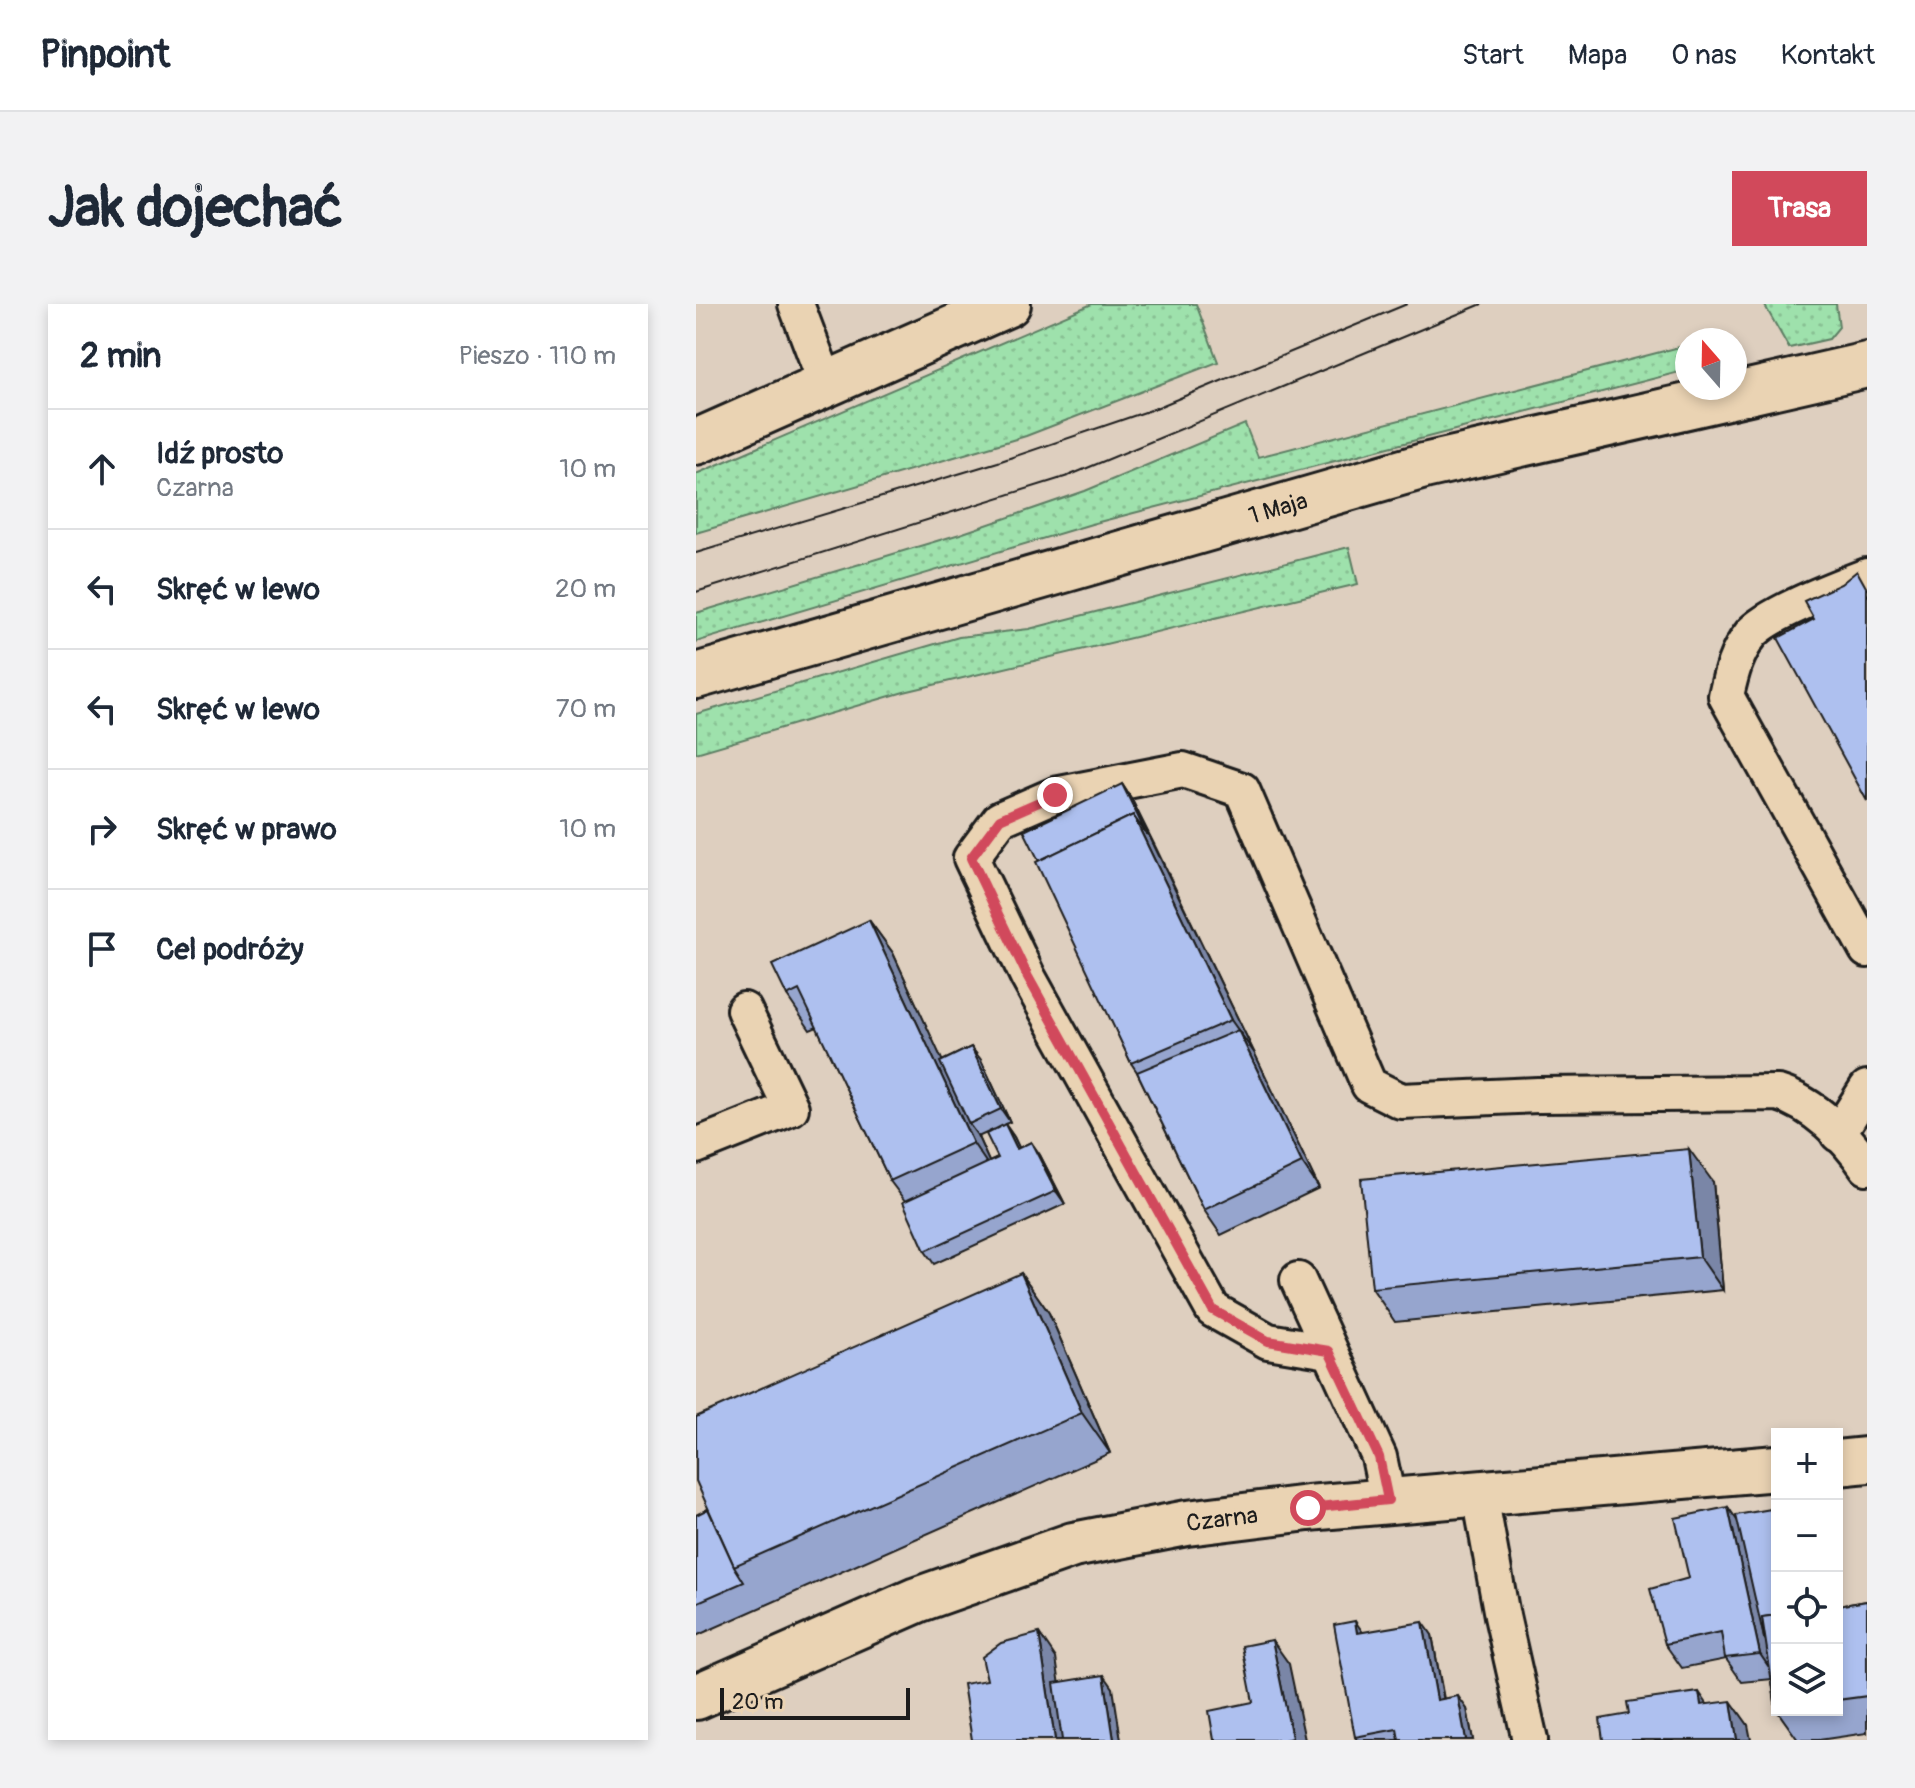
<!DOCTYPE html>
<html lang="pl">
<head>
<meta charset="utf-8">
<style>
	:root { --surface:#fff; --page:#f2f2f3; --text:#1f2937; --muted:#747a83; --line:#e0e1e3; --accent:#d1495b }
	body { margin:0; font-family:Pangolin,sans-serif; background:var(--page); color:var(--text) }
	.controls { position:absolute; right:24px; bottom:24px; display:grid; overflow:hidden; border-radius:0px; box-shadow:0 4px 12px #0003 }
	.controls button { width:72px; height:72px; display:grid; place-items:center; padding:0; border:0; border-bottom:2px solid var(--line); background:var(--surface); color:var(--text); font:40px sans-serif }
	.compass { position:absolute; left:979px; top:24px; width:72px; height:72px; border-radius:50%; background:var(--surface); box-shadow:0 4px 12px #0003; rotate:340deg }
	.scale { position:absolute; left:24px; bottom:20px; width:190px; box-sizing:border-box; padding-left:8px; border:4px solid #1c1c1c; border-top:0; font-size:22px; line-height:28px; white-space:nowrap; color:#1c1c1c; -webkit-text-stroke:6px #ead3b3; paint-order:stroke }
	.stop { position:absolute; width:24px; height:24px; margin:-18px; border:6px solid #d1495b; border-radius:50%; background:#fff }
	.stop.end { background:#d1495b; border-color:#fff; box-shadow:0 2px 8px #0008 }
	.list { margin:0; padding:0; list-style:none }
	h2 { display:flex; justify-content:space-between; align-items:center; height:104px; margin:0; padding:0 32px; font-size:34px }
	h2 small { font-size:26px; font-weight:400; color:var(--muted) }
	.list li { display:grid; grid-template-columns:52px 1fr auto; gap:24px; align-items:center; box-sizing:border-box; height:120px; padding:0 32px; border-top:2px solid var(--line) }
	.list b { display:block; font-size:30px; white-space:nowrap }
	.list p { margin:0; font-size:26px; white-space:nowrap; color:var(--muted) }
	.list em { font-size:26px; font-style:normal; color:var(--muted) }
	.icon { flex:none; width:44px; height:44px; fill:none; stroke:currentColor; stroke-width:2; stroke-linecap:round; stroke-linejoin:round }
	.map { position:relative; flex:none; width:1171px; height:1436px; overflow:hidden; border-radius:0px }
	header { display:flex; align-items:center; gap:48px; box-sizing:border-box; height:112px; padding:0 40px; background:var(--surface); border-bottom:2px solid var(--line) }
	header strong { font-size:38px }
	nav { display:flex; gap:44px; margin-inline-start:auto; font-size:28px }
	.intro { display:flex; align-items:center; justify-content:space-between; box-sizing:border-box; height:192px; padding:0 48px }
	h1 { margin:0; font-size:56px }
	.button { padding:20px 36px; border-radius:0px; background:var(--accent); color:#fff; font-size:28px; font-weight:700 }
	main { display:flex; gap:48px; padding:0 48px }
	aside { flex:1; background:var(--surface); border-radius:0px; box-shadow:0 4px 12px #0003 }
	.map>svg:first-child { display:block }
	.grass { fill:url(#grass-dots); stroke:#5d7e64; stroke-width:2 }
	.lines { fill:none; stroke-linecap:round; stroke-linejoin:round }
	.service-casing { stroke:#1c1c1c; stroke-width:40 }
	.minor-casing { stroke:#1c1c1c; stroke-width:50 }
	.secondary-casing { stroke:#1c1c1c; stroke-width:50 }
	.service { stroke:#ead3b3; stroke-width:34 }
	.minor { stroke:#ead3b3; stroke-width:44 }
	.secondary { stroke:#ead3b3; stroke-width:44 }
	.tram { stroke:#1c1c1c; stroke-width:2 }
	.wall { fill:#96a5ce; stroke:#1c1c1c; stroke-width:2; fill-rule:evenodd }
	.shaded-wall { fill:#7a86a7; stroke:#1c1c1c; stroke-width:2 }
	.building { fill:#aec0ef; stroke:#1c1c1c; stroke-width:2 }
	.route { stroke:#d1495b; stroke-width:10 }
	.labels { text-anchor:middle; stroke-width:8; stroke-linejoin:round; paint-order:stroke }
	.street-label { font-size:24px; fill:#1c1c1c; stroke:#ead3b3 }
</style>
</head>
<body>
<header>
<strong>Pinpoint</strong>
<nav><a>Start</a><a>Mapa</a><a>O nas</a><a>Kontakt</a></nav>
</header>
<div class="intro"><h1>Jak dojechać</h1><a class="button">Trasa</a></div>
<main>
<aside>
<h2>2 min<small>Pieszo · 110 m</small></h2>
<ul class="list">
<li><svg class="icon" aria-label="ahead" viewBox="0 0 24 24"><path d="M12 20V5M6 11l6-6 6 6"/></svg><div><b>Idź prosto</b><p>Czarna</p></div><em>10 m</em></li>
<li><svg class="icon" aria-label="left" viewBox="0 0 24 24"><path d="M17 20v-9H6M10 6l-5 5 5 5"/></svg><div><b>Skręć w lewo</b></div><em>20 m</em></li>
<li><svg class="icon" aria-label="left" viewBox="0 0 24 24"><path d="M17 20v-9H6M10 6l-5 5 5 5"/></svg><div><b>Skręć w lewo</b></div><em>70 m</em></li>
<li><svg class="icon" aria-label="right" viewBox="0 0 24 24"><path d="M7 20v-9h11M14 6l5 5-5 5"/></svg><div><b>Skręć w prawo</b></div><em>10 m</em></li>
<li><svg class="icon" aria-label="arrive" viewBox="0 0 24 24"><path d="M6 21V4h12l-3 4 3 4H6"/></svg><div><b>Cel podróży</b></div></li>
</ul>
</aside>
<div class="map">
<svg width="1171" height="1436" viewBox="0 0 1171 1436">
	<defs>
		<pattern id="grass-dots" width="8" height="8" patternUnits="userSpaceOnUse" patternTransform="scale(2)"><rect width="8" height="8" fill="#9ee1ac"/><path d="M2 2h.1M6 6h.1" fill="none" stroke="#88c093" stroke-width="1.8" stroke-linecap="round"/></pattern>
	</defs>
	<rect width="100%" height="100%" fill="#decfbf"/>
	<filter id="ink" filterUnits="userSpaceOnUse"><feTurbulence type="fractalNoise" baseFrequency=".0125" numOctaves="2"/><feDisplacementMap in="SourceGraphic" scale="16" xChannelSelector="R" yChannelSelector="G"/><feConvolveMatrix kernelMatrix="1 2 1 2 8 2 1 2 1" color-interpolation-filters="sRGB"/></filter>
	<g filter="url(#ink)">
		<g class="grass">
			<polygon points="396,0 500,0 522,58 330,132 0,229 0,170"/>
			<polygon points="1068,0 1140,0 1143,23 1133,35 1093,44"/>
			<polygon points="991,41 991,66 399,219 0,338 0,309 264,230 389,187 549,120 562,153"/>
			<polygon points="653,243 662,280 208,388 0,449 0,410 263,333 333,325"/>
		</g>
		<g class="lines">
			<g class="service-casing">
				<g id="service">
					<polyline points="100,0 131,82"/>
					<path d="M1171,272c-26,10 -100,38 -116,58 -15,19 -20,39 -25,62l141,254"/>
					<polyline points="1142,830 1171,784"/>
					<polyline points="0,842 95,804 48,706"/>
					<polyline points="602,976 683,1153 692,1196"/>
					<path d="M633,1047l-61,-10 -55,-31 -185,-333 -57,-119 29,-39 55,-24 128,-25 59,20 127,295 32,16 137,-6 240,-2c36,11 68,43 89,74"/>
					<polyline points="784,1191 806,1312 834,1436"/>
				</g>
			</g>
			<g class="minor-casing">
				<g id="minor">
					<polyline points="1141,1159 1171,1156"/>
					<polyline points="0,1393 221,1296 377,1241 491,1219 612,1204 1081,1164"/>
				</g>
			</g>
			<g class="secondary-casing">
				<g id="secondary">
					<polyline points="0,138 312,0"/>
					<polyline points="0,372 728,162 1171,61"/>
				</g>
			</g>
			<use href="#service" class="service"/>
			<use href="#minor" class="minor"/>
			<use href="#secondary" class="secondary"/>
			<g class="tram">
				<polyline points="0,249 302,158 455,106 711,0"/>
				<polyline points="0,288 372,172 786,0"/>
			</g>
		</g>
		<g class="wall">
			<polygon points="426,480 435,494 460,544 623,884 525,931 508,906 441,768 435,759 343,557"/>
			<path d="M173,616l24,33 49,108 29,-14 10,13 29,62 -5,2 9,13 5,11 12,-6 9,13 25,49 -131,60 -9,-13 -20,-50 -15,-20 -73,-154 -7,3 -23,-34zM297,826l5,28 -9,4 -12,-27 1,2z"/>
			<polygon points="1017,878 1027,986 699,1018 676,984"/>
			<polygon points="325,969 353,1009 414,1149 0,1332 0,1211 12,1205"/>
			<polygon points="1032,1203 1041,1217 1081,1204 1081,1406 1141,1406 1141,1302 1171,1297 1171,1429 1123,1436 1102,1436 1080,1405 1076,1375 1046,1378 1030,1355 986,1364 969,1340"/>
			<polygon points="667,1328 736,1331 748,1395 771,1405 777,1436 661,1436 659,1433"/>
		</g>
		<g class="shaded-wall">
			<polygon points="426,480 435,494 559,750 535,716 437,511"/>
			<polygon points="173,616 197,649 275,819 273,820 281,831 300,873 277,839"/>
			<polygon points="542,726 559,750 623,884 606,859"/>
			<polygon points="275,743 285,756 314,818 305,805"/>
			<polygon points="309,820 318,833 330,858 321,845"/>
			<polygon points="335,838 344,851 369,900 360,887"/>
			<polygon points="993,845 1017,878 1027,986 1004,953"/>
			<polygon points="325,969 353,1009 414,1149 386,1109"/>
			<polygon points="1032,1203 1049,1228 1068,1334 1074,1342 1081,1375 1064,1350"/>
			<polygon points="659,1317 668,1330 661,1329"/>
			<polygon points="727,1318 736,1331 750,1409 741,1396"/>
			<polygon points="343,1329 360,1354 372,1436 359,1436"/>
			<polygon points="576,1336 593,1360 609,1436 597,1436 596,1434"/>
			<polygon points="408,1371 417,1384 425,1436 418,1436"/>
			<polygon points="1003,1388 1020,1413 1005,1401"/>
			<polygon points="762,1392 771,1405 777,1436 770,1436"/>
			<polygon points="1035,1397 1052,1421 1055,1436 1041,1436"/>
		</g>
		<g class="building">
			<polygon points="1161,267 1171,285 1171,497 1082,334 1118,315 1108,297 1145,280"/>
			<polygon points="426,480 451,531 437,511 343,557 328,527"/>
			<polygon points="437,511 535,716 435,759 340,558"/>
			<polygon points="173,616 277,839 194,877 103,686 91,692 76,661"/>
			<polygon points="542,726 606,859 508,906 441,768"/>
			<polygon points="275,743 305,805 273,820 244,758"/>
			<polygon points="309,820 321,845 335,838 360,887 229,947 207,898 302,854 290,830"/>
			<polygon points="993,845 1004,953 676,984 665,875"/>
			<polygon points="325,969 386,1109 38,1262 0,1177 0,1113"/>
			<polygon points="1032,1203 1064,1350 1029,1354 1025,1328 969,1340 954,1285 993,1274 979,1214"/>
			<polygon points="1081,1204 1081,1311 1066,1313 1069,1334 1068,1334 1040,1211"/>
			<polygon points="12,1205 38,1262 48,1278 0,1299 0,1211"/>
			<polygon points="1171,1297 1171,1392 1141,1396 1141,1302"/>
			<polygon points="1081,1311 1081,1405 1080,1405 1066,1313"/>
			<polygon points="659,1317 661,1329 727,1318 741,1396 762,1392 770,1436 703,1436 701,1425 659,1433 638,1321"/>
			<polygon points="343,1329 359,1436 276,1436 267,1380 291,1376 286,1353 305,1339"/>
			<polygon points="576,1336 596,1434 588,1436 518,1436 513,1407 557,1398 546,1342"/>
			<polygon points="408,1371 418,1436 366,1436 358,1379"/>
			<polygon points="1003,1388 1005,1401 1035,1397 1041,1436 907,1436 904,1415 933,1410 931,1398"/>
		</g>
	</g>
	<g class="lines" filter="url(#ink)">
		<polyline class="route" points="359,491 304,515 275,554 332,673 517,1006 572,1037 633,1047 683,1153 692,1196 612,1204"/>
	</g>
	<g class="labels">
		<g class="street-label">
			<text transform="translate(582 204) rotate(-16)" y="8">1 Maja</text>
			<text transform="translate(526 1215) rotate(-7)" y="8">Czarna</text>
		</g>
	</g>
</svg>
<div class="controls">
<button>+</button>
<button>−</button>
<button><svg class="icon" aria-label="locate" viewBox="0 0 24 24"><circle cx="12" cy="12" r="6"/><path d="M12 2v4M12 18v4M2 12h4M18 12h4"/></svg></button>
<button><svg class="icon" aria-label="layers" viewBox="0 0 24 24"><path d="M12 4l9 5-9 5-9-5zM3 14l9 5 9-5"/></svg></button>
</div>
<svg class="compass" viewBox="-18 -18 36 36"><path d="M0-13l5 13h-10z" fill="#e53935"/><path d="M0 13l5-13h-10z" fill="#747a83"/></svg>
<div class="scale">20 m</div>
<div class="stop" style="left:612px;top:1204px"></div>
<div class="stop end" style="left:359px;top:491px"></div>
</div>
</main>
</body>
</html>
